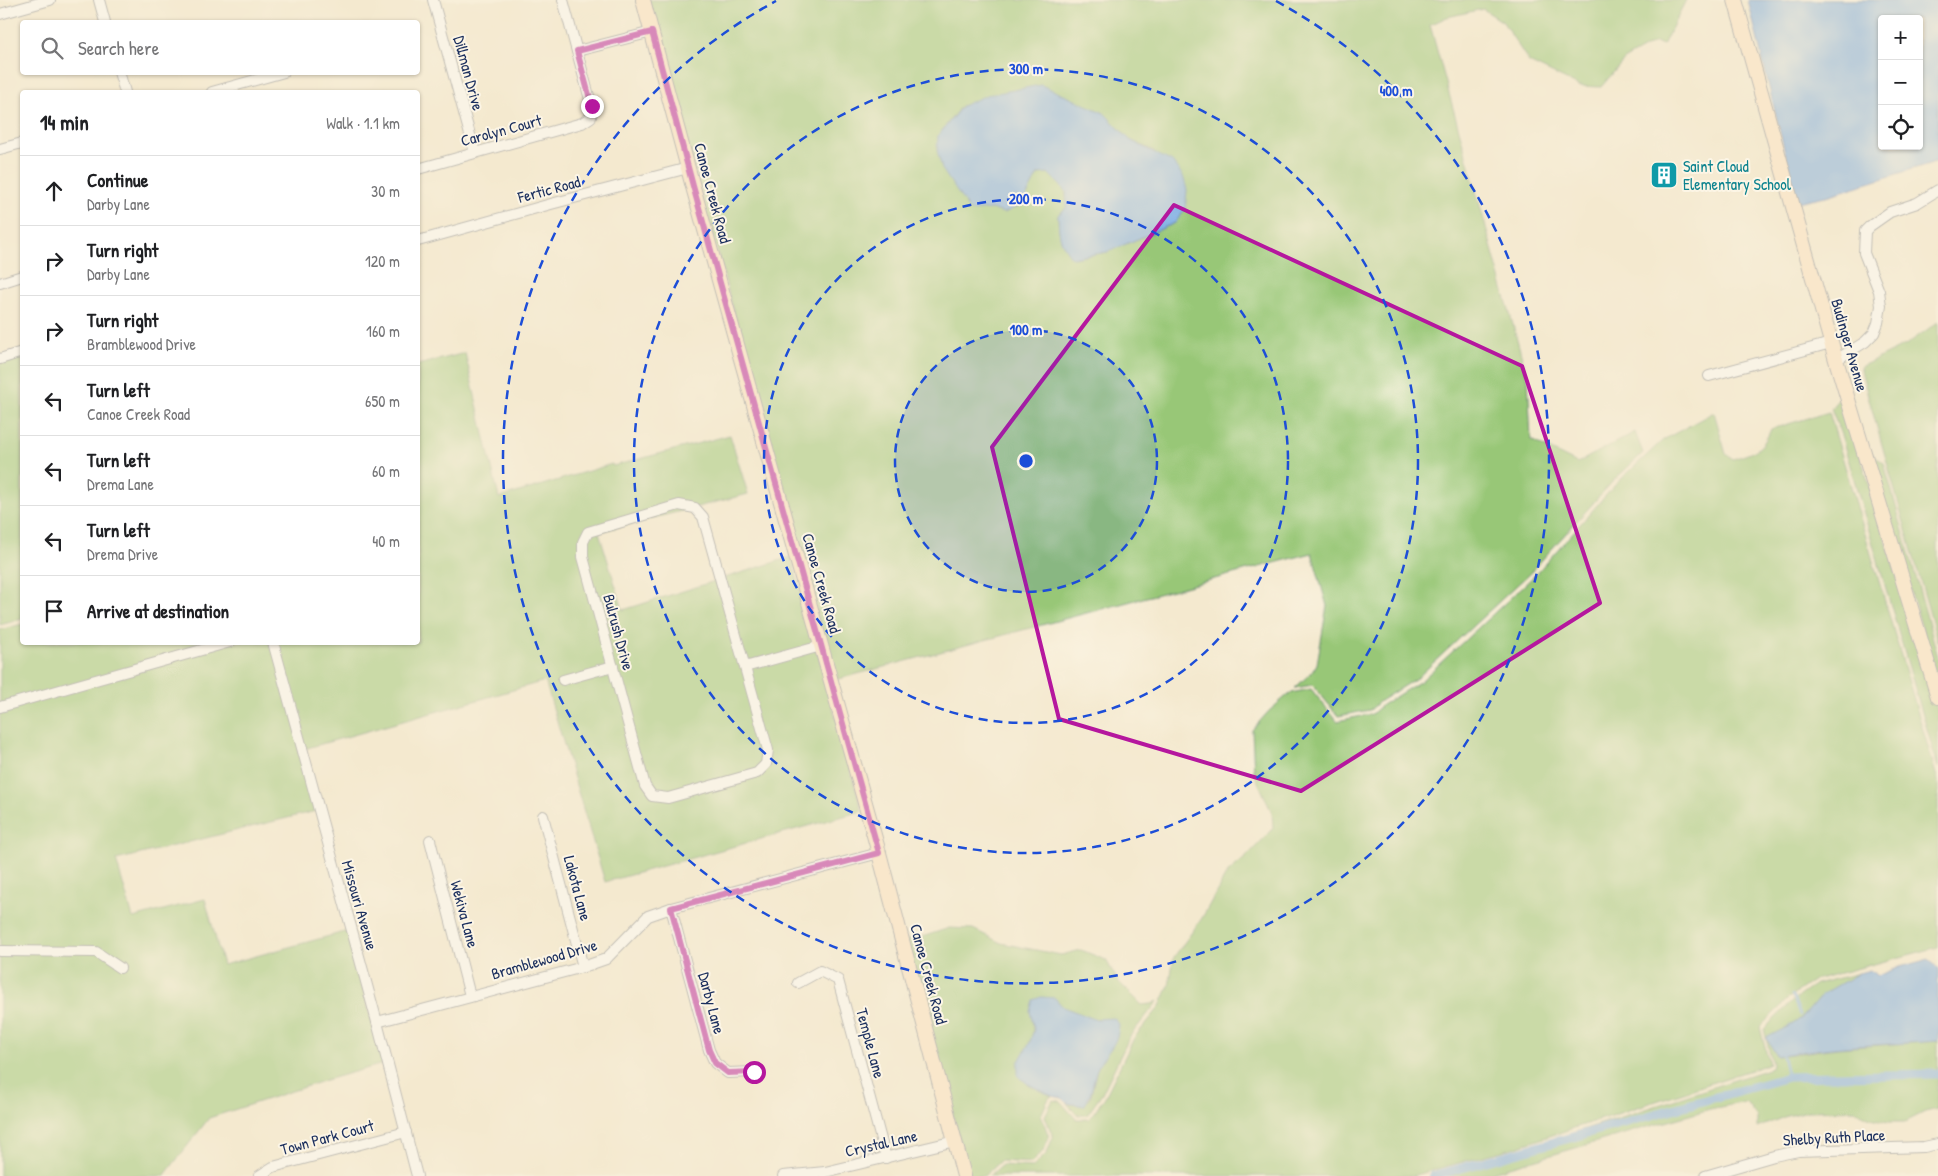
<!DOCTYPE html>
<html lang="en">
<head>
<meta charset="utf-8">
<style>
	:root { --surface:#fff; --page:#f6f6f6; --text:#202124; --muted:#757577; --line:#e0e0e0 }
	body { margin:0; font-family:"Patrick Hand",sans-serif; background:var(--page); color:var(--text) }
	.controls { position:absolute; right:15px; top:15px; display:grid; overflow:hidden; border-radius:5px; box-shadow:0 1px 4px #0004 }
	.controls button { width:45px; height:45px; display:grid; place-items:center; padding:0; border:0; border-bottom:1px solid var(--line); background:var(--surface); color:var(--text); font:25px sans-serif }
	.stop { position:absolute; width:15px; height:15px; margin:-11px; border:4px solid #b5179e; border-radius:50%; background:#fff }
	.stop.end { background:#b5179e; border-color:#fff; box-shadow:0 1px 5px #0008 }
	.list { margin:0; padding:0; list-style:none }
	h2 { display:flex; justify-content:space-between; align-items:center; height:65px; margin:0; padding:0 20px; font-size:21px }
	h2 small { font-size:16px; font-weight:400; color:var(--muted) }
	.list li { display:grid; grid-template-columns:32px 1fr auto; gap:15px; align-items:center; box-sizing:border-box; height:70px; padding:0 20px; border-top:1px solid var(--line) }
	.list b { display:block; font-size:19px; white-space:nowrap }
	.list p { margin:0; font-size:16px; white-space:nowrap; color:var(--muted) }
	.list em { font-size:16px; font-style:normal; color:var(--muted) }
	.icon { flex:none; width:28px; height:28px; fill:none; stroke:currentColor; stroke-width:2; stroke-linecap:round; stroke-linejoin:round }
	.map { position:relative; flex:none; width:1938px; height:1176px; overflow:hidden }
	.search { position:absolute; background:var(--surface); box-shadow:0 1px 4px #0004; left:20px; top:20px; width:400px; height:55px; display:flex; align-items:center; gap:12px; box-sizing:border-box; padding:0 18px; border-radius:5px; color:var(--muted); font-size:19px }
	.panel { position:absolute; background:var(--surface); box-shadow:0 1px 4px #0004; left:20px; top:90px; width:400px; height:555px; border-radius:5px }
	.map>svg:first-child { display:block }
	.green { fill:#98c777; stroke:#5a7b6a; fill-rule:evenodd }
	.water { fill:#78abe5; stroke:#4a6da2; fill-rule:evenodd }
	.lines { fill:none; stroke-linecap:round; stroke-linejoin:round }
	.stream { stroke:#78abe5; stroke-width:2.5 }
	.canal { stroke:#78abe5; stroke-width:9 }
	.street-casing { stroke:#888c96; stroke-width:12 }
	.secondary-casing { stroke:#888c96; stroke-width:16 }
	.street { stroke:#fff; stroke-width:10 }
	.secondary { stroke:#fee4c6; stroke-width:14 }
	.route { stroke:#b5179e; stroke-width:6 }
	.marked { fill:none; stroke:#b5179e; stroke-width:4; stroke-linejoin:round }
	.ring { fill:none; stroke:#1d4ed8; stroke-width:2.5; stroke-dasharray:9 6 }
	.labels { text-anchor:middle; stroke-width:4; stroke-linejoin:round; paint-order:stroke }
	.street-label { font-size:16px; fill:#1b2f5e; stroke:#fcf5e5 }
	.culture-label { font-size:16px; fill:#0d838f; stroke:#fcf5e5; text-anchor:start }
	.centre { fill:#1d4ed8; stroke:#fcf5e5; stroke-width:2.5 }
	.ring-label { font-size:15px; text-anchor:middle; font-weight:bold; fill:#1d4ed8; stroke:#fcf5e5; stroke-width:4; stroke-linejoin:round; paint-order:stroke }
</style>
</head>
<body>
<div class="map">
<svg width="1938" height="1176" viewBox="0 0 1938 1176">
	<rect width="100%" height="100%" fill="#fcf5e5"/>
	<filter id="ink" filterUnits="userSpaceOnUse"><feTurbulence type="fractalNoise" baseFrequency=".02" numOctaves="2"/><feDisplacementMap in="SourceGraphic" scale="10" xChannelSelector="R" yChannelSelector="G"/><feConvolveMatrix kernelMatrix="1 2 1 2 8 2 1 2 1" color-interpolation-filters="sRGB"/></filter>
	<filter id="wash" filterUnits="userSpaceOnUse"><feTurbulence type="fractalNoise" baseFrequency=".0096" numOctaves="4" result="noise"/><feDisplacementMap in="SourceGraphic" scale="20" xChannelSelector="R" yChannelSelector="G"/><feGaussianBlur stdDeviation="1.12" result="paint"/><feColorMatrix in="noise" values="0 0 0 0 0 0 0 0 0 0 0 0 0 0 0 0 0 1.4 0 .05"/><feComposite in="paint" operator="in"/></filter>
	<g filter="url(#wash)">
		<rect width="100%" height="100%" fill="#f4e9cf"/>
		<g class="green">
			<path d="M648,0h1038l-23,45 -8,-3 -30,17 -24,28 -22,-1 -50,-24 -26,-40 -20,-13 -36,8 -17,8 98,354 3,61 46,23 58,-31 8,21 -30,28 -82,91 -113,105 -38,24 -10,9 -32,6 -25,-31 -18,3 17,-16 5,-8 10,-58 -15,-53 -477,127zM1041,85l63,28 26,27 24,11 21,72 -68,29 -34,6c-14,-17 -14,-22 -15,-43l9,-8 -1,-17 -18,-17 -10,1 -16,30 -18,9 -13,-4 -21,2 -32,-75 23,-30z"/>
			<polygon points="1938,322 1938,643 1860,367 1907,344"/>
			<polygon points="465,353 499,498 612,464 613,466 730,435 748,494 599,532 623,610 791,557 862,811 605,882 545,681 300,750 316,811 116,860 133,918 205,899 223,965 348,931 383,1064 329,1079 209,1118 164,1176 0,1176 0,630 22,624 22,642 418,642 418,365"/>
			<polygon points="22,354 22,619 0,625 0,360"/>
			<polygon points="1842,395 1938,713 1938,767 1842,438 1831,408"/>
			<path d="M1714,412l12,42 7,5c21,-7 29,-8 38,-30l58,-17 109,369v166l-124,33 -22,15 -32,32 9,37 -256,84 -101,28h-423l13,-11 31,2 14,-14 6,-16 -8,-21 8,-16 7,1 16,18h13l16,-22 29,-59 25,-30 10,-22 5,-29 28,-39 25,-45 18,-15 28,-29 -1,-16 -18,-40 -2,-43 17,-19 21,-18 21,-4 26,32 35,-7 10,-9 39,-24 113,-105 82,-92 47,-44z"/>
			<polygon points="1867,447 1873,455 1884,463 1938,657 1938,681"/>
			<path d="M949,928l24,1 28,14 60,12 20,-5 25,10 12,21 24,24 10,-1 6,-3 -28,35 -28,58 -15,21h-10l-10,-12 7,2 16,-6 7,-30 6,-11v-40l-9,1 -31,-12 -33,4c7,26 1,29 -12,52l10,21 24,12 -3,2 -8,17 8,22 -6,14 -11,12 -32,-2 -16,15h-15l-63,-236 13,-2z"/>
			<polygon points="1859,973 1823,994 1803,1017 1793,1024 1767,1038 1777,1056 1838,1048 1938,1041 1938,1109 1925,1112 1905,1122 1888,1122 1870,1118 1855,1110 1807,1111 1784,1117 1757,1128 1757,1117 1746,1102 1710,1109 1479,1176 1428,1176 1515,1152 1771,1068 1772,1064 1764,1029 1795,999 1816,984"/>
		</g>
		<g class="water">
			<path d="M1748,0h190v161l-108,34 -33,7zM1882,19h37v127h-37z"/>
			<path d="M1041,85l63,28 26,27 42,22 11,14 4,14 -2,20 -10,13 -68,29 -35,6c-13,-17 -13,-22 -14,-43l9,-8 -1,-16 -18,-18 -10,1 -16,30 -18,9 -13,-4 -21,2 -28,-42 -5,-19 1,-14 24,-30 25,-11z"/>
			<path d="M1929,959l9,10v72c-53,4 -108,4 -161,15l-11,-18 27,-14 10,-7 20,-23 36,-21 11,-3 7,6 23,-9z"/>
			<path d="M1041,997l14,1 8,9 31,12 20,-1 5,6c-1,23 -13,26 -22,45 -5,13 -4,25 -13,37l-17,-3 -5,-5 -10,-2 -24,-12 -10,-8v-13l12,-21 4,-13 -4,-18 3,-11z"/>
		</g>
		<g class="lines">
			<g class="stream">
				<polyline points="1792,995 1800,1015"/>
				<polyline points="1782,1053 1788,1077"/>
			</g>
			<polyline class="canal" points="1433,1176 1788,1077 1938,1074"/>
		</g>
	</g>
	<g filter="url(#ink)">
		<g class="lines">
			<g class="street-casing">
				<g id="street">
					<polyline points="99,0 105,22"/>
					<polyline points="433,0 475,153"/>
					<polyline points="0,14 50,0"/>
					<polyline points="577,51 652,32"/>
					<polyline points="119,72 125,92"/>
					<polyline points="212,92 284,72"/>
					<polyline points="0,149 22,143"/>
					<polyline points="418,169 582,123 591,117 592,107 563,0"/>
					<polyline points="418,241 551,204 688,168"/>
					<polyline points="0,283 22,276"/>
					<polyline points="0,359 22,352"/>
					<polyline points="1836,360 1865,342 1874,333 1878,323 1881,306 1879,291 1864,253 1865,231 1870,226 1890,212 1917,203 1938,190"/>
					<polyline points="1709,376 1831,343"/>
					<polygon points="679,505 695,508 703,517 768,750 766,764 757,773 668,798 652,796 645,786 583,557 583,542 588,532"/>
					<polyline points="273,642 377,1022 417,1176"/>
					<polyline points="745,667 821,646"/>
					<polyline points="563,680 613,666"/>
					<polyline points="0,707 230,642"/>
					<polyline points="543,816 583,967"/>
					<polyline points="430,840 470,996"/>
					<polyline points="671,908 709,1050 715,1063 728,1073 754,1072"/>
					<polyline points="0,951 96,952 120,968"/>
					<polyline points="798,983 820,971 838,980 886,1158"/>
					<polyline points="377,1022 583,967 606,959 648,916 671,908 879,853"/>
					<polyline points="259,1176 273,1167 406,1132"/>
					<polyline points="783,1176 825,1172 955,1141"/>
					<polyline points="1705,1176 1774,1156 1798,1151 1924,1147 1938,1144"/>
				</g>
			</g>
			<g class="secondary-casing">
				<g id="secondary">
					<polyline points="643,0 693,187 879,853 964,1176"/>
					<polyline points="1735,0 1836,360 1938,697"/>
				</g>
			</g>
			<use href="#street" class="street"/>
			<use href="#secondary" class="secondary"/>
		</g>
	</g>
	<g class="lines" filter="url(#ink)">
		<polyline class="route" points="592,106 577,51 652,32 693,186 879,853 671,908 709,1050 715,1063 728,1073 754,1072"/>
	</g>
	<path d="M0 0H1938V1176H0ZM1174,205l348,161 78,237 -299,188 -242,-72 -67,-272z" fill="#f4e9cf" fill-opacity=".55" fill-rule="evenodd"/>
	<path class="marked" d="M1174,205l348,161 78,237 -299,188 -242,-72 -67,-272z"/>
	<circle cx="1026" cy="461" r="131" fill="#1d4ed8" fill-opacity=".12"/>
	<g class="ring">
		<circle cx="1026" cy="461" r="131"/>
		<circle cx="1026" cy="461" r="262"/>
		<circle cx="1026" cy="461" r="392"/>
		<path d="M1276 1A523 523 0 1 1 776 1"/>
	</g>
	<defs>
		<g id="building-square" transform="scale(1.4375)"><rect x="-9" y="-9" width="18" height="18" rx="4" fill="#0f9aa8" stroke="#fcf5e5"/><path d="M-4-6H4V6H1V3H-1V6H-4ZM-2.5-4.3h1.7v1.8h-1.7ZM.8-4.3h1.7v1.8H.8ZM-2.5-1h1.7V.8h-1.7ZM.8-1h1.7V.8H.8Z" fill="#fff"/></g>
	</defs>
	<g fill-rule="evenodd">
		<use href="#building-square" x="1664" y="175"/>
	</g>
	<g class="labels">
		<g class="street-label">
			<text transform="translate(469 73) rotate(75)" y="6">Dillman Drive</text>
			<text transform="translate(501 130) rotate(-15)" y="6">Carolyn Court</text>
			<text transform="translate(549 189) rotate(-15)" y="6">Fertic Road</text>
			<text transform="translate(713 193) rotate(75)" y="6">Canoe Creek Road</text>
			<text transform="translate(1850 345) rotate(74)" y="6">Budinger Avenue</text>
			<text transform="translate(822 583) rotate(74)" y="6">Canoe Creek Road</text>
			<text transform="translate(619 632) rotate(75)" y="6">Bulrush Drive</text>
			<text transform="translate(578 888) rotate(75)" y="6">Lakota Lane</text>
			<text transform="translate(360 905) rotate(74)" y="6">Missouri Avenue</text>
			<text transform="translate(465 914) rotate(75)" y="6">Wekiva Lane</text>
			<text transform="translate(544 959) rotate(-16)" y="6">Bramblewood Drive</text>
			<text transform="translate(929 974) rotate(75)" y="6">Canoe Creek Road</text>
			<text transform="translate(712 1003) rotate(75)" y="6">Darby Lane</text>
			<text transform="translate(871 1043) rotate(75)" y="6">Temple Lane</text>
			<text transform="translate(327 1137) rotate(-15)" y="6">Town Park Court</text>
			<text transform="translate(1834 1137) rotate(-3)" y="6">Shelby Ruth Place</text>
			<text transform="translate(881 1143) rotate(-13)" y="6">Crystal Lane</text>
		</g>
		<g class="culture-label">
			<text x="1683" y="172">Saint Cloud<tspan x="1683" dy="18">Elementary School</tspan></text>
		</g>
	</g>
	<circle cx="1026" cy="461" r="8" class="centre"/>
	<g class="ring-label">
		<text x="1026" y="74">300 m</text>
		<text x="1396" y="96">400 m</text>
		<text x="1026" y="204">200 m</text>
		<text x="1026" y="335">100 m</text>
	</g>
</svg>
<div class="controls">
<button>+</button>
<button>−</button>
<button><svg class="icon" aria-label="locate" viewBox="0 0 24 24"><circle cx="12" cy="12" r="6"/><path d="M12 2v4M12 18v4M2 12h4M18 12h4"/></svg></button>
</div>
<div class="stop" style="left:754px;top:1072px"></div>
<div class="stop end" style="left:592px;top:106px"></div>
<div class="search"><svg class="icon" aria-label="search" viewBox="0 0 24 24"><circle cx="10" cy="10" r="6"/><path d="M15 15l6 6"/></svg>Search here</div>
<section class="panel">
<h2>14 min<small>Walk · 1.1 km</small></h2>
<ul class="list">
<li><svg class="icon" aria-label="ahead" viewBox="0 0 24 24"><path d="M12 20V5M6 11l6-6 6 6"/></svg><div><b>Continue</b><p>Darby Lane</p></div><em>30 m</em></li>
<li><svg class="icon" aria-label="right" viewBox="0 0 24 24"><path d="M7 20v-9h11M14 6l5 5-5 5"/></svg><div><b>Turn right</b><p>Darby Lane</p></div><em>120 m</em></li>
<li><svg class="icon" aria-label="right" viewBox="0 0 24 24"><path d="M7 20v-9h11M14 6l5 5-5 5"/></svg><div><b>Turn right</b><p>Bramblewood Drive</p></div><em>160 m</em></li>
<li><svg class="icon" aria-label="left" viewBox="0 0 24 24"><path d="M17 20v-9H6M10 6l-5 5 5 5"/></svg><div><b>Turn left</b><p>Canoe Creek Road</p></div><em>650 m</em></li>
<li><svg class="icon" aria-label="left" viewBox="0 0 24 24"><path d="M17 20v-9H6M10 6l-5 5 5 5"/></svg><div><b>Turn left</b><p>Drema Lane</p></div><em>60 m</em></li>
<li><svg class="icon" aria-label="left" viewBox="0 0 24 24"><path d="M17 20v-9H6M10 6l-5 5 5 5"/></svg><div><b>Turn left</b><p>Drema Drive</p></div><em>40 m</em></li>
<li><svg class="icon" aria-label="arrive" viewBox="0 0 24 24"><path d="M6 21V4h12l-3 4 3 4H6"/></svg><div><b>Arrive at destination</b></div></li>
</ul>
</section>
</div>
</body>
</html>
